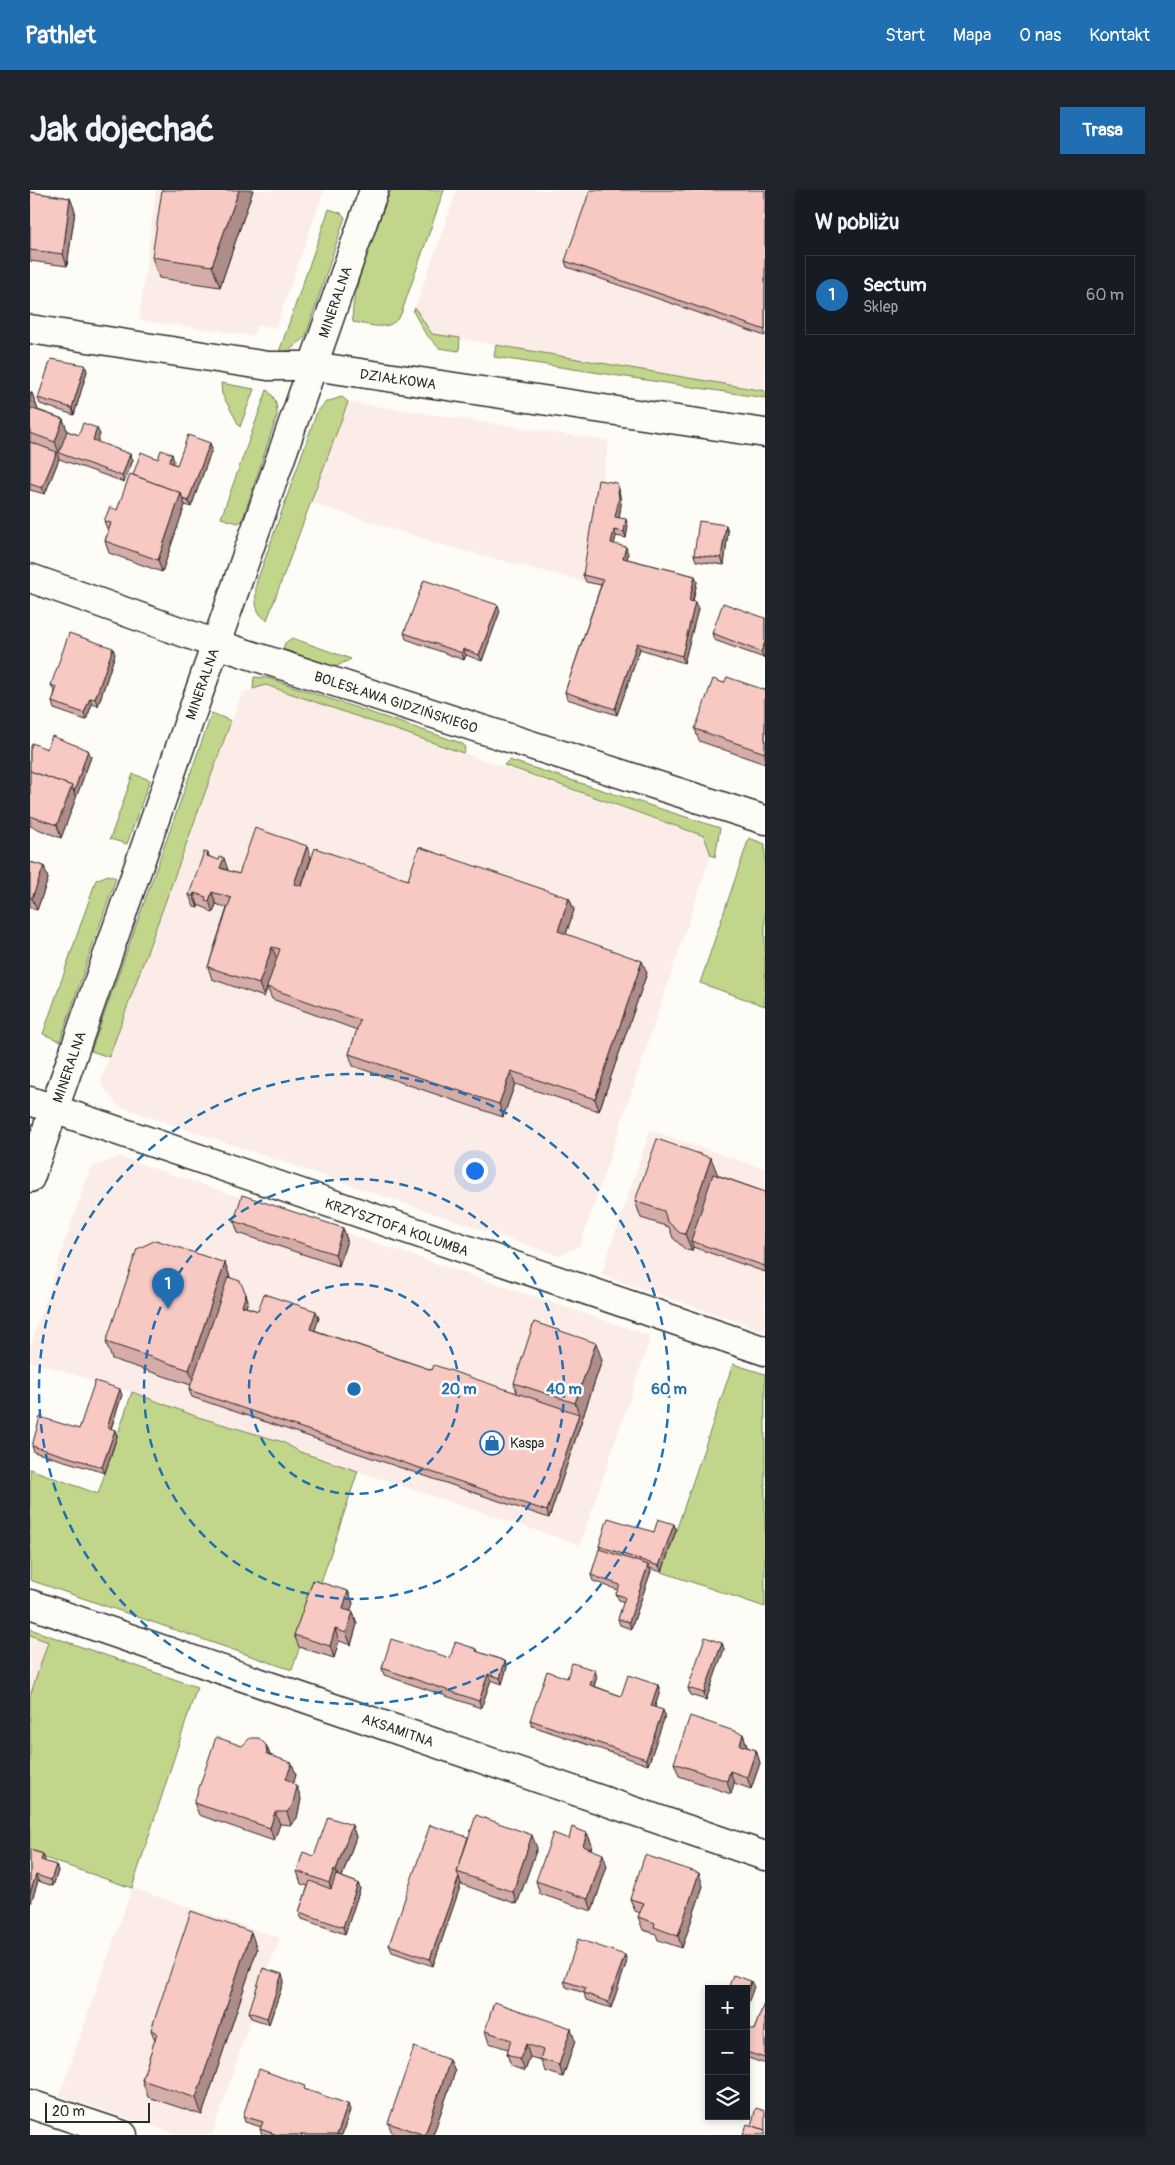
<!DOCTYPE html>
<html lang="pl">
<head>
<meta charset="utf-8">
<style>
	:root { --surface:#171b24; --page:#20242c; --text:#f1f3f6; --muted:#9ea1a6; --line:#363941; --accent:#1f6fb2 }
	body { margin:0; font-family:Pangolin,sans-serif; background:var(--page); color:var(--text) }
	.controls { position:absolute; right:15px; bottom:15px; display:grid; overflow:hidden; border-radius:0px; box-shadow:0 2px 8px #0003 }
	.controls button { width:45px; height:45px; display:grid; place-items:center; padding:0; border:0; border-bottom:1px solid var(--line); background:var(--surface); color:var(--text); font:25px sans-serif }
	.scale { position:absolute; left:15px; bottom:12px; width:105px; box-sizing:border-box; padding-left:5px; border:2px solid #2b2b2b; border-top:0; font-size:14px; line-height:18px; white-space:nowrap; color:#2b2b2b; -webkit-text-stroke:4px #fdfcf7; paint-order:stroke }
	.you { position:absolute; left:444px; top:980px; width:18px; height:18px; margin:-12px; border:4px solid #fff; border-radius:50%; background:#1a73e8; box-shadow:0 0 0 8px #1a73e833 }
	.badge { display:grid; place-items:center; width:32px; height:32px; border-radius:50%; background:var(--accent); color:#fff; font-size:16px; font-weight:700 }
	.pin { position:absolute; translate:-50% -41px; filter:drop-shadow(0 1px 2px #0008) }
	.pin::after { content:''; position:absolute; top:26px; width:18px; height:15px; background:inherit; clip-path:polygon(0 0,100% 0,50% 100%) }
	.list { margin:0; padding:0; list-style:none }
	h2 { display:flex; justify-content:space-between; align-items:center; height:65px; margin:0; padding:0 20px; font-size:21px }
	h2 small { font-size:16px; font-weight:400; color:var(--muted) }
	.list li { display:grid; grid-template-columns:32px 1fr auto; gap:15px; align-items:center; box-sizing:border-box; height:80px; margin:0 10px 10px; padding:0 10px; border:1px solid var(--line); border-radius:0px }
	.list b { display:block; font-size:19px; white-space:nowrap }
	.list p { margin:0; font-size:16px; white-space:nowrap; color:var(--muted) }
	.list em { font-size:16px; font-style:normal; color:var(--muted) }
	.icon { flex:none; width:28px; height:28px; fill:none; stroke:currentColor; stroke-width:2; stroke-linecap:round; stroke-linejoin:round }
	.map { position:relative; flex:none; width:735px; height:1945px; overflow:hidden; border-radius:0px }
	header { display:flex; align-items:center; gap:30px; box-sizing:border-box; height:70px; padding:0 25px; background:var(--accent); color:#fff }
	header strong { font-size:24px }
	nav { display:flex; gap:28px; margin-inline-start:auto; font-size:18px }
	.intro { display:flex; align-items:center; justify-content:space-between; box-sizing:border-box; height:120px; padding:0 30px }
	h1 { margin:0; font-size:35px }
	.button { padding:12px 22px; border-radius:0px; background:var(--accent); color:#fff; font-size:18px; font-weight:700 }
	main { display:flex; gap:30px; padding:0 30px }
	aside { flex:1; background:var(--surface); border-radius:0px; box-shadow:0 2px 8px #0003 }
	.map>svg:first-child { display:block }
	.built { fill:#fcece7 }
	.green { fill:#c2d68b; stroke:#76805b }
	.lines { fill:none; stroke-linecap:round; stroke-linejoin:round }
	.minor-casing { stroke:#2b2b2b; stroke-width:31 }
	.minor { stroke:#fdfcf7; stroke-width:28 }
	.wall { fill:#d5aca8; stroke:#2b2b2b }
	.shaded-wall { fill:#ae8c88; stroke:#2b2b2b }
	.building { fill:#f8c8c3; stroke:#2b2b2b }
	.ring { fill:none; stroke:#1f6fb2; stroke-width:2.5; stroke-dasharray:9 6 }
	.labels { text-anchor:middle; stroke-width:5; stroke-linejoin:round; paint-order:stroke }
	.street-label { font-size:14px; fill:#2b2b2b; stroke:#fdfcf7 }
	.poi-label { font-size:14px; fill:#2b2b2b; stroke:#fdfcf7; text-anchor:start }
	.centre { fill:#1f6fb2; stroke:#fdfcf7; stroke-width:2.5 }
	.ring-label { font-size:15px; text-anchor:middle; font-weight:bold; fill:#1f6fb2; stroke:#fdfcf7; stroke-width:5; stroke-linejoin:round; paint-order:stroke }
</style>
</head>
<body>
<header>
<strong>Pathlet</strong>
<nav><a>Start</a><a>Mapa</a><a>O nas</a><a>Kontakt</a></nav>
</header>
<div class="intro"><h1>Jak dojechać</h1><a class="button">Trasa</a></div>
<main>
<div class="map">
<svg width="735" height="1945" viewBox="0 0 735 1945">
	<rect width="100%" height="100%" fill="#fdfcf7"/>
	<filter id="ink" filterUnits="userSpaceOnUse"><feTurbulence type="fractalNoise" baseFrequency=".02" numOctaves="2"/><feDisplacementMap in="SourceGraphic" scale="10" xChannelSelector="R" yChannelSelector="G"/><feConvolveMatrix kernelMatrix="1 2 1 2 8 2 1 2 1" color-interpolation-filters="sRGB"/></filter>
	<g filter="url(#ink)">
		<g class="built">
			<polygon points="126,0 294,0 246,137 226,136 223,146 109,130"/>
			<polygon points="427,0 735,0 735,201 402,144 385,118"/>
			<polygon points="318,212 579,251 556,392 419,357 281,313"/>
			<polygon points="236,495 674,646 681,665 550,1056 529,1066 88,916 70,892 212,503"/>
			<polygon points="620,940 735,979 735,1141 571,1085"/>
			<polygon points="90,967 621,1146 550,1355 270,1262 253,1252 168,1227 102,1203 0,1171 0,1157 60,978"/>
			<polygon points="0,1445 19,1452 0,1506"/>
			<polygon points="102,1698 250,1748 236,1784 182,1945 150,1945 29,1906"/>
		</g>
		<g class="green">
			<path d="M361,0h53l-43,124c-11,19 -29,11 -48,8 -5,-28 27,-102 38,-132z"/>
			<polygon points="299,19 311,23 315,27 275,148 258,161 249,162"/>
			<polygon points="385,118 402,144 430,148 429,161 409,158 395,143 383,121"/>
			<polygon points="466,155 735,201 735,208 464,167"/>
			<polygon points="191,193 224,199 210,237 192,204"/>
			<path d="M237,200c9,8 10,14 10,26l-35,105 -4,2 -17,-5z"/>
			<path d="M312,207l6,5 -81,218c-14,-8 -11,-21 -11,-36l61,-172 9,-10z"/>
			<polygon points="262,448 321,469 305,477 253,459 255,453"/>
			<polygon points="224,487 238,488 431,553 434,555 435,560 433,563 236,495 223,499"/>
			<polygon points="182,523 201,531 79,867 61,861"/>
			<polygon points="479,570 690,638 685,667 681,665 674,646 474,575"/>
			<polygon points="103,584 120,590 97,654 80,649"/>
			<polygon points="719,648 735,654 735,816 670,793"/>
			<polygon points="78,685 86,688 30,851 13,844 66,690"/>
			<polygon points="703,1174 735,1184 735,1417 632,1382"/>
			<polygon points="102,1202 168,1227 253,1252 270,1262 328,1281 262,1480 0,1390 0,1279 68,1304"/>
			<polygon points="0,1439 167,1497 102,1698 0,1663 0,1506 18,1452 0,1445"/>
		</g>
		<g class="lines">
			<g class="minor-casing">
				<g id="minor">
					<polyline points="0,139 238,176 283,176 735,243"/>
					<polyline points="0,388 186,454 735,630"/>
					<polyline points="0,911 735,1161"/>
					<polyline points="0,988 344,0"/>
					<polyline points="0,1414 735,1666"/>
					<polyline points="0,1914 93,1945"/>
				</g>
			</g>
			<use href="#minor" class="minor"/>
		</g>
		<g class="wall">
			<polygon points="223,0 190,97 129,88 122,67"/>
			<polygon points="735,0 735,146 537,77 535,71"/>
			<polygon points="0,2 40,8 45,21 37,76 0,71"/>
			<polygon points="55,175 57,181 44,225 10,214 8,208"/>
			<polygon points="0,202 2,203 8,220 33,229 37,241 49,245 70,244 67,252 100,264 103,270 94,292 29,269 15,304 0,300"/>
			<polygon points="180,253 182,259 161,317 155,315 132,382 79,363 75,351 78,341 74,331 87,320 103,285 128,269 144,271 143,273 147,275"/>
			<polygon points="589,299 591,315 589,328 598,336 596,348 586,346 584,354 598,364 597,369 665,386 667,392 663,412 665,412 668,419 654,473 610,459 587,525 537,509 535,502 571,395 556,392 553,385"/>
			<polygon points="696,335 698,342 694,375 666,371 664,365"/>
			<polygon points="470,421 452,471 436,465 434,470 376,449 374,443"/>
			<polygon points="735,428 735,465 734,468 684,450 682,443"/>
			<polygon points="85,464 68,516 62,514 56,530 24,519 22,512 25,502 24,501 21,495"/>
			<polygon points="694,493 735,500 735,574 669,551 665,539"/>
			<polygon points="17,559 58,560 61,567 31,648 0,636 0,560"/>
			<polygon points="277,656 281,668 378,690 539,708 544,720 536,744 617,783 569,921 485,894 473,927 323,876 319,864 327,840 242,809 237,797 247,769 234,807 182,789 178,777 197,718 186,714 183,723 180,722 178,719 168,715 168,718 164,717 159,705 178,663 179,666 198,681 209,684"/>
			<polygon points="0,672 14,676 18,689 7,720 0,718"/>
			<polygon points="687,985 735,1002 735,1082 663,1057 662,1061 656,1060 643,1048 639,1037 611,1028 605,1011 688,985"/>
			<polygon points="204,1031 313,1038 317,1050 309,1076 208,1043"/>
			<polygon points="195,1073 200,1087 216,1104 218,1111 216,1117 228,1121 289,1128 284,1140 402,1180 487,1203 484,1193 572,1170 519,1328 162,1207 159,1200 161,1195 82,1169 76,1152"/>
			<polygon points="92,1205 81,1239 85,1240 87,1246 75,1283 4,1262 2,1256 49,1239"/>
			<polygon points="646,1340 632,1382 619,1378 621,1381 601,1439 590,1435 588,1429 594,1412 589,1410 586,1404 588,1400 563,1391 561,1385 570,1359 569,1356 624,1342"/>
			<polygon points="318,1401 323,1413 320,1421 323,1422 327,1434 321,1455 309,1451 304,1468 269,1457 264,1445"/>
			<polygon points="692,1453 694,1459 676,1510 660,1505 658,1498"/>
			<polygon points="447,1459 448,1462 475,1471 477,1477 472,1494 461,1490 451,1518 354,1485 352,1478 420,1468"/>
			<polygon points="567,1487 564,1496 591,1506 628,1495 630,1501 625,1517 635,1526 618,1575 502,1536 500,1530"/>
			<polygon points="713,1544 717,1557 726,1560 730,1573 721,1599 704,1593 701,1604 649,1586 644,1573"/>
			<polygon points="236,1555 240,1565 266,1585 263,1593 267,1597 271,1609 267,1628 261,1635 250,1634 244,1651 169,1625 164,1613 212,1556"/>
			<polygon points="322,1635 326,1647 312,1687 328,1693 330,1699 315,1744 272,1729 269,1722 278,1696 271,1694 267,1681"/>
			<polygon points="557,1643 562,1655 561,1659 577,1676 562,1721 510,1704 506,1691 539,1649"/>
			<polygon points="438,1647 507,1658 487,1714 431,1694 403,1776 362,1762 359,1755"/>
			<polygon points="0,1660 13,1664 15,1672 26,1675 28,1681 23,1696 8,1691 1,1713 0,1712"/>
			<polygon points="673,1696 652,1758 628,1750 626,1744 613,1740 608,1727 610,1723 605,1721 600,1709"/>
			<polygon points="227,1759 172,1925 118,1907 112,1890 125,1850 121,1840"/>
			<polygon points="597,1771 581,1818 556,1810 554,1803 536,1797 534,1791"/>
			<polygon points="254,1790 239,1834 221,1828 219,1822"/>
			<polygon points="735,1811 735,1874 716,1867 716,1837 724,1840"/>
			<polygon points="455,1841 545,1851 533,1887 515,1881 511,1870 500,1867 495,1881 481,1876 477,1864 478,1859 459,1853"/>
			<polygon points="420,1870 425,1882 403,1945 363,1945 358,1933"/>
			<polygon points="277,1900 320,1920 312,1945 232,1945 230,1939 231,1937 215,1932 213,1926"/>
		</g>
		<g class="shaded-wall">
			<polygon points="209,0 223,0 190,97 182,76"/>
			<polygon points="40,8 45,21 37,76 33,64"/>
			<polygon points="55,175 57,181 44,225 42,218"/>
			<polygon points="2,203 8,220 3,234 0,226 0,207"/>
			<polygon points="33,229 39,246 29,263 25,252"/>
			<polygon points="67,238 70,244 66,257 63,250"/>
			<polygon points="180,253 182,259 161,317 158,311"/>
			<polygon points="27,262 29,269 15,304 12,298"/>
			<polygon points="100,264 103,270 94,292 92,286"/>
			<polygon points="142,264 144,271 141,278 139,272"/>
			<polygon points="587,293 589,299 591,315 588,334 585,327"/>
			<polygon points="151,303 155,315 132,382 128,370"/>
			<polygon points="596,329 598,336 596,348 594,342"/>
			<polygon points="696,335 698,342 694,375 691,368"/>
			<polygon points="584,340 586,346 583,360 581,353"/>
			<polygon points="596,357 598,364 596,375 593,368"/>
			<polygon points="665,386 667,392 661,417 659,411"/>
			<polygon points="665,412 668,419 654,473 652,466"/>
			<polygon points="468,415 470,421 452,471 449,465"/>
			<polygon points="735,452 735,465 734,468 731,462"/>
			<polygon points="607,453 610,459 587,525 585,519"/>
			<polygon points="83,458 85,464 68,516 65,509"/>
			<polygon points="433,459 436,465 434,470 432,463"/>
			<polygon points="60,508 62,514 56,530 54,523"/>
			<polygon points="58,560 61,567 46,608 44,602"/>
			<polygon points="42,596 46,608 31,648 27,635"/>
			<polygon points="277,656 281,668 268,706 264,694"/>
			<polygon points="194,668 198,680 190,678"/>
			<polygon points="14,676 18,689 7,720 2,708"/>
			<polygon points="182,702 186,714 183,723 179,711"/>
			<polygon points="164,703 168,715 168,718 163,706"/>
			<polygon points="539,708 544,720 533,753 528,741"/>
			<polygon points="242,757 247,769 234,807 229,794"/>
			<polygon points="612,771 617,783 569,921 565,909"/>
			<polygon points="481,881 485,894 473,927 469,914"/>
			<polygon points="681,968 688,985 665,1052 661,1051 663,1057 662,1061 655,1044"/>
			<polygon points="313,1038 317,1050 309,1076 305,1064"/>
			<polygon points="195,1073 201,1090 166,1197 159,1180"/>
			<polygon points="216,1104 218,1111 214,1122 212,1116"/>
			<polygon points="286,1121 289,1128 283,1146 280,1139"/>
			<polygon points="566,1153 572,1170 519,1328 517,1321 549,1224 545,1213"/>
			<polygon points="90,1199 92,1205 79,1244 77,1237"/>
			<polygon points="85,1240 87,1246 75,1283 72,1277"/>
			<polygon points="644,1334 646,1340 632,1382 629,1376"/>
			<polygon points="618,1375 621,1381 601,1439 599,1432"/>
			<polygon points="318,1401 323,1413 317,1431 313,1419"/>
			<polygon points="323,1422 327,1434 321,1455 316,1443"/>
			<polygon points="305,1439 309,1451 304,1468 300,1456"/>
			<polygon points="692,1453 694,1459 676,1510 674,1503"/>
			<polygon points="475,1471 477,1477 472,1494 470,1488"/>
			<polygon points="565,1480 567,1487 562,1501 560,1495"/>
			<polygon points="458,1484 461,1490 451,1518 449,1511"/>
			<polygon points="628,1495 630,1501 623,1522 621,1516"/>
			<polygon points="633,1520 635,1526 618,1575 616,1569"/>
			<polygon points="713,1544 717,1556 714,1567 710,1555"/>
			<polygon points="236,1555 241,1567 237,1564"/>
			<polygon points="726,1560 730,1573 721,1599 717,1587"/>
			<polygon points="262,1573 266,1585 261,1601 256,1589"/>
			<polygon points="700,1581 704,1593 701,1604 697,1591"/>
			<polygon points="267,1597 271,1609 267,1628 261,1635 257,1622"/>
			<polygon points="245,1622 250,1634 244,1651 240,1638"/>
			<polygon points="322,1635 326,1647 310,1692 306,1680"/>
			<polygon points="557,1643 562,1655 557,1669 553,1656"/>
			<polygon points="502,1645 507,1658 487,1714 483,1702"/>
			<polygon points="13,1664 15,1671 13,1677 11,1670"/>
			<polygon points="573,1664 577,1676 562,1721 558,1709"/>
			<polygon points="26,1675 28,1681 23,1696 21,1690"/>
			<polygon points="304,1679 309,1692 303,1705 299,1693"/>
			<polygon points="669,1683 673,1696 652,1758 648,1746"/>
			<polygon points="6,1685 8,1691 1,1713 0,1709 0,1703"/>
			<polygon points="429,1687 431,1694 403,1776 400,1769"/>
			<polygon points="328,1693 330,1699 315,1744 313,1737"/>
			<polygon points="221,1742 227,1759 172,1925 166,1908"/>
			<polygon points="595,1765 597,1771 581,1818 578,1812"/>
			<polygon points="252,1784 254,1790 239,1834 237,1828"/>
			<polygon points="721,1791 724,1797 716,1819 716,1806"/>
			<polygon points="541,1838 545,1851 533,1887 529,1875"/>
			<polygon points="496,1854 500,1867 495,1881 490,1869"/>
			<polygon points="420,1870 425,1882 403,1945 395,1945"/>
			<polygon points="318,1914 320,1920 312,1945 307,1945"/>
		</g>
		<g class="building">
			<polygon points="132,0 209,0 182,76 122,67"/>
			<polygon points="560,0 735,0 735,140 535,71"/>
			<polygon points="0,2 40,8 33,64 0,60"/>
			<polygon points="21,169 55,175 42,218 8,208"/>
			<polygon points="0,218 33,229 25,252 0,243"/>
			<polygon points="53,233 67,238 63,250 100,264 92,286 29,263 37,241 49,245"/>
			<polygon points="158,245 180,253 158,311 153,309 151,303 103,285 111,262 128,269 131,260 140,263 142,264 139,272 147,275"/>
			<polygon points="0,252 27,262 12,298 0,294"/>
			<polygon points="100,284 151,303 128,370 75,351 81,333 74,331 80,317 87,320"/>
			<polygon points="568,290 587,293 589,309 585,327 596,329 594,342 584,340 581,353 596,357 593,368 665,386 659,411 665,412 652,466 607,453 585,519 535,502 573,390 553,385"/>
			<polygon points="669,331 696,335 691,368 664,365"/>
			<polygon points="394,390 468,415 449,465 433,459 432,463 374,443"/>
			<polygon points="693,413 735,428 735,452 731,462 682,443"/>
			<polygon points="39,443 83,458 65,509 60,508 54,523 22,512 27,497 21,495"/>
			<polygon points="697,487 735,500 735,563 665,539 683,489 694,493"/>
			<polygon points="22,546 58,560 44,602 42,596 0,581 0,560 2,553 17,559"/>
			<polygon points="0,581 42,596 27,635 0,626"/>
			<polygon points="225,638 277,656 264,694 272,696 285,658 378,690 389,657 539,708 528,741 612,771 565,909 481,881 469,914 319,864 330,830 237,797 250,759 242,757 229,794 178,777 201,708 182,702 179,711 175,710 176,707 164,703 163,706 159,705 174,662 178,663 177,666 189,670 190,667 194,668 190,678 209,684"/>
			<polygon points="0,672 14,676 2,708 0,707"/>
			<polygon points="627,949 681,968 655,1044 650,1043 637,1031 634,1021 605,1011"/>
			<polygon points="683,984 735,1002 735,1076 661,1051"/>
			<polygon points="212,1005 313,1038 305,1064 204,1031"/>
			<polygon points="126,1050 195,1073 159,1180 76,1152 107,1059"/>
			<polygon points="198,1087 210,1091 216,1104 212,1116 228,1121 234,1104 286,1121 280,1139 402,1180 404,1175 549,1224 517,1321 159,1200"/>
			<polygon points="504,1132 566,1153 545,1213 484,1193"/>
			<polygon points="65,1191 90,1199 77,1237 85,1240 72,1277 2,1256 10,1227 49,1239"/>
			<polygon points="578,1328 624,1342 628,1329 644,1334 629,1376 569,1356"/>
			<polygon points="569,1359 618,1375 599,1432 588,1429 595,1407 586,1404 590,1395 561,1385"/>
			<polygon points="283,1390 318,1401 313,1419 323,1422 316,1443 305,1439 300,1456 264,1445"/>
			<polygon points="675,1447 692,1453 674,1503 658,1498"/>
			<polygon points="361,1449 420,1468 425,1452 447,1459 446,1461 475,1471 470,1488 458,1484 449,1511 352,1478"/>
			<polygon points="542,1473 565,1480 560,1495 591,1506 598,1485 628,1495 621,1516 633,1520 616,1569 500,1530 517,1481 537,1488"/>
			<polygon points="660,1526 713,1544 710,1555 726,1560 717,1587 700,1581 697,1591 644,1573"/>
			<polygon points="186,1547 212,1556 220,1548 229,1548 236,1555 237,1564 262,1573 256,1589 262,1592 267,1597 262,1616 257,1622 245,1622 240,1638 164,1613"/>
			<polygon points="446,1625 502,1645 483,1702 427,1682"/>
			<polygon points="298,1627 322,1635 306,1680 304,1679 299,1693 267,1681 273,1662 284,1666"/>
			<polygon points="400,1635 438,1647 427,1682 429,1687 400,1769 359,1755"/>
			<polygon points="542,1637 557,1643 553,1656 573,1664 558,1709 506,1691 523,1643 539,1649"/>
			<polygon points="0,1660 13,1664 11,1670 26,1675 21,1690 6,1685 0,1703"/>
			<polygon points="615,1665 669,1683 648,1746 624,1737 625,1733 608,1727 614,1713 600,1709"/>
			<polygon points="306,1685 328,1693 313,1737 269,1722 280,1691 301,1699"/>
			<polygon points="161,1721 221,1742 166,1908 112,1890 127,1843 121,1840"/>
			<polygon points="548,1749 595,1765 578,1812 554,1803 556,1798 534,1791"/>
			<polygon points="233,1778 252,1784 237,1828 219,1822"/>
			<polygon points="703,1785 721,1791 716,1806 716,1799 698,1799"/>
			<polygon points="735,1811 735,1868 716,1862 716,1837 724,1840"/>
			<polygon points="464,1812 541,1838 529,1875 510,1869 513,1860 496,1854 490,1869 477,1864 481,1850 455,1841"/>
			<polygon points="384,1857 420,1870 395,1945 358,1933"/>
			<polygon points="229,1879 275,1896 274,1899 318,1914 307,1945 248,1945 230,1939 233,1932 213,1926"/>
			<polygon points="726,1918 735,1921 735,1940 721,1935"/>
			<polygon points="717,1934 735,1940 735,1945 713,1945"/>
		</g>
	</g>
	<g class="ring">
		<circle cx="324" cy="1199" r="105"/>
		<circle cx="324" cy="1199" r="210"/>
		<circle cx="324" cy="1199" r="315"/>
	</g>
	<defs>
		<g id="shop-ring" transform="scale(1.25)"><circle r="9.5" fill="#fdfcf7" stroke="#1f6fb2" stroke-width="1.5"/><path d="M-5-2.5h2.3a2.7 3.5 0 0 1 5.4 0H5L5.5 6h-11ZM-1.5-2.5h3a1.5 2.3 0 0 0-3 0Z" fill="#1f6fb2"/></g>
	</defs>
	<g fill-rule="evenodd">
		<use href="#shop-ring" x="462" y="1253"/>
	</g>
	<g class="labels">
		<g class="street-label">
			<text transform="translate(305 112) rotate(-71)" y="5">MINERALNA</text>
			<text transform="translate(368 189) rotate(8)" y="5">DZIAŁKOWA</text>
			<text transform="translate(172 494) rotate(-71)" y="5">MINERALNA</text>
			<text transform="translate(366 512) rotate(18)" y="5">BOLESŁAWA GIDZIŃSKIEGO</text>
			<text transform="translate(39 877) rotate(-71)" y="5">MINERALNA</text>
			<text transform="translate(367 1037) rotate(19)" y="5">KRZYSZTOFA KOLUMBA</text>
			<text transform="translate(368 1540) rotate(19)" y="5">AKSAMITNA</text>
		</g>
		<g class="poi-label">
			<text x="480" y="1258">Kaspa</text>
		</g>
	</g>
	<circle cx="324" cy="1199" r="8" class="centre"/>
	<g class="ring-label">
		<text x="429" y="1204">20 m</text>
		<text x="534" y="1204">40 m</text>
		<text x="639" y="1204">60 m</text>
	</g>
</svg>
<div class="controls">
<button>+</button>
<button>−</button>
<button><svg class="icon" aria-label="layers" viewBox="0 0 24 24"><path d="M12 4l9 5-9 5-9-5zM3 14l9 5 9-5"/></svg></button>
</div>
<div class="scale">20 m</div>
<div class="you"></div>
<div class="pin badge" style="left:138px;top:1119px">1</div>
</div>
<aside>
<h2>W pobliżu<small></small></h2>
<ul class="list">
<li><span class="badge">1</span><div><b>Sectum</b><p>Sklep</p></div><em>60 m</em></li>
</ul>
</aside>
</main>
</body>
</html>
